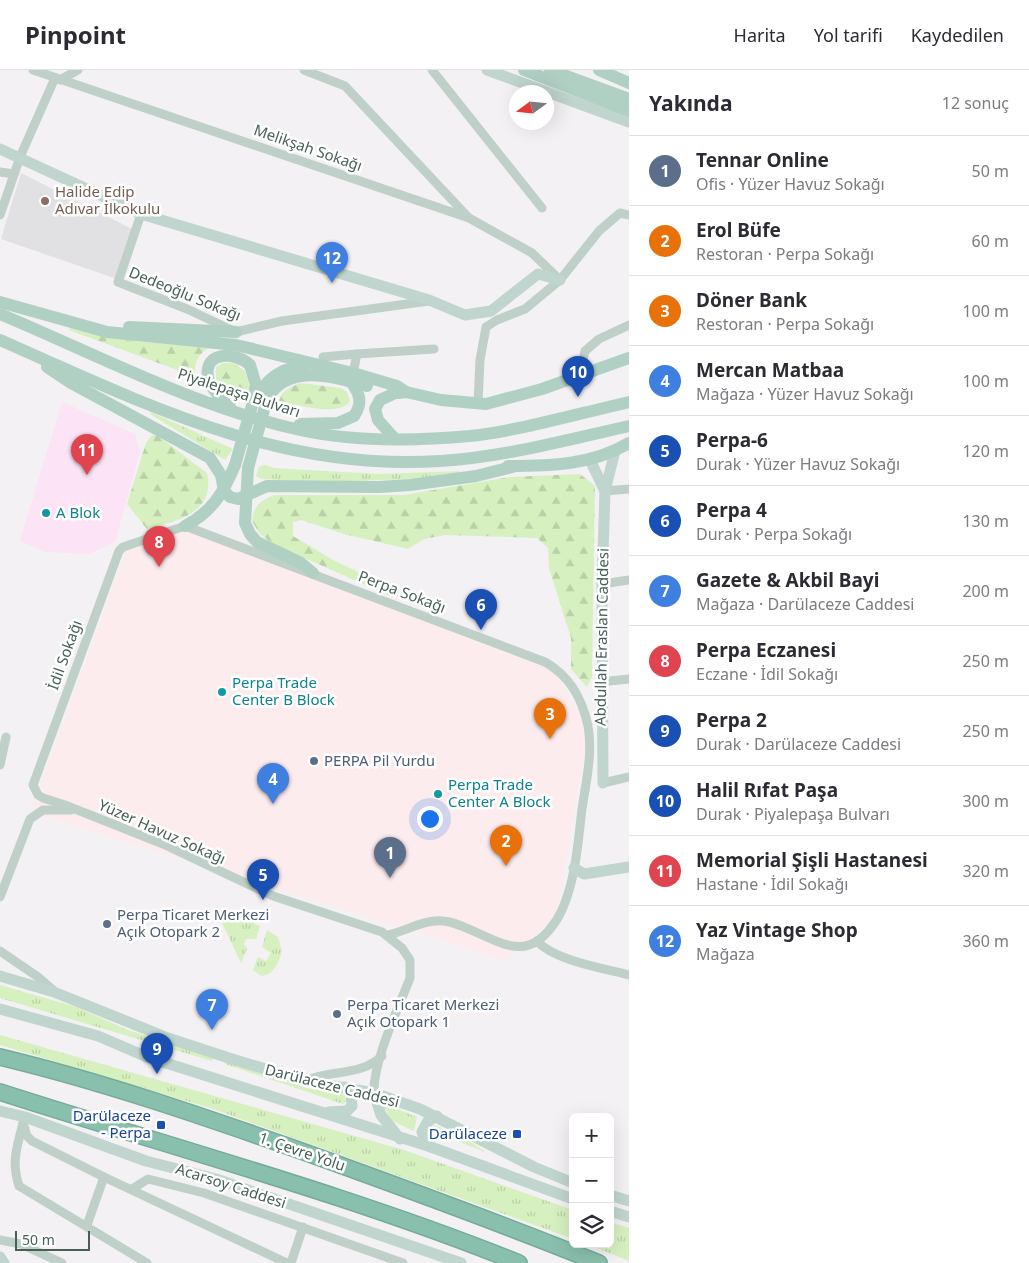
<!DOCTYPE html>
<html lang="tr">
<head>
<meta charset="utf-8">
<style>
	:root { --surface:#fff; --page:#f7f7f7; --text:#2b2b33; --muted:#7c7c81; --line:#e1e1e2; --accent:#111827 }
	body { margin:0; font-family:"Noto Sans",sans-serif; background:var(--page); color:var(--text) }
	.controls { position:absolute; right:15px; bottom:15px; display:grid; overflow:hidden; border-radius:8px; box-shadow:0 5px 20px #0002 }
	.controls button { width:45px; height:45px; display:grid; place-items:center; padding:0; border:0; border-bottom:1px solid var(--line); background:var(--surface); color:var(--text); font:25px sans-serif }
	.compass { position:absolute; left:509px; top:15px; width:45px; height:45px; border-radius:50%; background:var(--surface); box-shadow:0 5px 20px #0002; rotate:255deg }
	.scale { position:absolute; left:15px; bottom:12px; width:75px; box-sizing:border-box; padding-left:5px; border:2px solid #485f56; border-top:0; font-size:14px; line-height:18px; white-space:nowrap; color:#485f56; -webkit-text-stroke:4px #fff; paint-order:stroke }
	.you { position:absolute; left:429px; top:748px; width:18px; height:18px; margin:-12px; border:4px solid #fff; border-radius:50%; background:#1a73e8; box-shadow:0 0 0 8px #1a73e833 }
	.badge { display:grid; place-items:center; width:32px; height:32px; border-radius:50%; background:var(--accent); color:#fff; font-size:16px; font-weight:700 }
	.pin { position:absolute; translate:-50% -41px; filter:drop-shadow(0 1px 2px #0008) }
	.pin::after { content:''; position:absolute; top:26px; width:18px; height:15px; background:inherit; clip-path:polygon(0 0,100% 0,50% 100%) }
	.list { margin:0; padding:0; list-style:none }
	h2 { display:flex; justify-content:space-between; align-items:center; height:65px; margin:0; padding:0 20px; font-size:21px }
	h2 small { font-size:16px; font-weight:400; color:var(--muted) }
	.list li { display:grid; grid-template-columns:32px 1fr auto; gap:15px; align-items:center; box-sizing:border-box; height:70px; padding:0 20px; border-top:1px solid var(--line) }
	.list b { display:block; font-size:19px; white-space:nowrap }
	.list p { margin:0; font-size:16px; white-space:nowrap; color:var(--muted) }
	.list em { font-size:16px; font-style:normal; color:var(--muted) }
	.icon { flex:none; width:28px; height:28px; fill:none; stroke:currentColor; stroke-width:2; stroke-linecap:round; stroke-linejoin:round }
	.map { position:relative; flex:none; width:629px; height:1193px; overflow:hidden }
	header { display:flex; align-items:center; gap:30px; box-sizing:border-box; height:70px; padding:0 25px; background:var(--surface); border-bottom:1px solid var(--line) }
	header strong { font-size:24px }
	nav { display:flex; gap:28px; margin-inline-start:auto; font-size:18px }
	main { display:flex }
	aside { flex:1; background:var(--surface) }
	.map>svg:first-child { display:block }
	.commercial { fill:#fdecee }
	.education { fill:#e1e0e2 }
	.medical { fill:#fce3f6 }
	.grass { fill:url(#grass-tufts) }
	.forest { fill:url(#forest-firs) }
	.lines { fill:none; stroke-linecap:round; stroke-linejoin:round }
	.highway-casing { stroke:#74ab99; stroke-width:18 }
	.street { stroke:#bfd0c9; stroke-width:9 }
	.secondary { stroke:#bfd5cd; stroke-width:11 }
	.primary { stroke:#b1d0c4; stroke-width:12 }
	.highway { stroke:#89c0ad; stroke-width:15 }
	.primary-bridge { stroke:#b1d0c4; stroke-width:12 }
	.education-dot { fill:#8d6e63; stroke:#fff; stroke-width:2 }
	.culture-dot { fill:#0f9aa8; stroke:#fff; stroke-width:2 }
	.service-dot { fill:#5c6f8a; stroke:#fff; stroke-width:2 }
	.transit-dot { fill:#1a4fb4; stroke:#fff; stroke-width:2 }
	.labels { text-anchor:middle; stroke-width:5; stroke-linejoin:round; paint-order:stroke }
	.street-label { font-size:15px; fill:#485f56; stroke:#fff }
	.education-label { font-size:15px; fill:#785e54; stroke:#fff; text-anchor:start }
	.culture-label { font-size:15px; fill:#0d838f; stroke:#fff; text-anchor:start }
	.service-label { font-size:15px; fill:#4e5e75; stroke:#fff; text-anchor:start }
	.transit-label { font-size:15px; fill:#164399; stroke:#fff; text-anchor:end }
</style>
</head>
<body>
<header>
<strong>Pinpoint</strong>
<nav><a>Harita</a><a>Yol tarifi</a><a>Kaydedilen</a></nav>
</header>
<main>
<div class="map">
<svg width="629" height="1193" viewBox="0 0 629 1193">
	<defs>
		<pattern id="grass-tufts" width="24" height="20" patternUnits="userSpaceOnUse" patternTransform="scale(1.25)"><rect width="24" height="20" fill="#d7f0c0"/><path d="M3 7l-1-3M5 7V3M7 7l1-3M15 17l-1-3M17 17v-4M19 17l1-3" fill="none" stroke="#bad0a7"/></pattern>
		<pattern id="forest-firs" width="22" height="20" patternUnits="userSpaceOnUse" patternTransform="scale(1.25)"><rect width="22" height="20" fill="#d7f0c0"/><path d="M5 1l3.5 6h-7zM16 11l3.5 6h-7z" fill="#bad0a7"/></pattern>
	</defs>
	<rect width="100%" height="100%" fill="#f3f1f3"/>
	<polygon class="commercial" points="188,461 553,600 581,648 585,677 557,841 533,869 504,890 31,742 126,481"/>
	<polygon class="education" points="21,103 134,160 117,209 1,169"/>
	<polygon class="medical" points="62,332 135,364 140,382 115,472 89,484 47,482 20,471"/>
	<g class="grass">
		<polygon points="151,342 233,379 225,390 150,344"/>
		<path d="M266,395l7,3 107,6 81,-3 -10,5c-64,5 -126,7 -190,3l-5,-3 3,-9z"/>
		<polygon points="228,846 249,851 260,856 256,869 246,869 244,874 247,879 241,893 223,855 223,850"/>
		<path d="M267,860l11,7 4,14c-3,11 -8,24 -21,25l-8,-6 5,-13 8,4 5,-8 -9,-6z"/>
		<polygon points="0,915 76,937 128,960 214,987 212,991 0,928"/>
		<polygon points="0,965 404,1080 573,1140 573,1169 213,1039 0,975"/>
		<polygon points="223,991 307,1018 344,1024 346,1031 343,1034 337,1032 225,994"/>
		<polygon points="382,1033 417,1047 414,1061 392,1051"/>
		<polygon points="432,1054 465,1068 485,1082 429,1060"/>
		<polygon points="610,1152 629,1158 629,1191 587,1174 610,1174"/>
	</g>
	<g class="forest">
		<path d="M70,258l55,12 83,8c-10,7 -14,14 -13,26h-7l-119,-44z"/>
		<polygon points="223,293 233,293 245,301 251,320 249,326 223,317 216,310 216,297"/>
		<path d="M300,313l41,5 6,4 3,9c-10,17 -55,3 -71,0 2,-10 12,-14 21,-18z"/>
		<path d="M152,365l6,1 49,37c9,40 -30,48 -60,56l-20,-25 19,-61z"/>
		<path d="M580,404l15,12 -3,191 -5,10 -16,-18v-31l-22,-70 -1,-20 -11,-10 -92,-3 -21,4 -16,10 -64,-15 -43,-14 -8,2v14l40,24 59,28 -4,7 -115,-51 -14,-11 -7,-12c2,-16 8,-20 22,-26h130l106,-18z"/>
	</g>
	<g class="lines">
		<g class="highway-casing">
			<g id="highway">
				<path d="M0,987c100,24 196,57 293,91 103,37 205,74 306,115"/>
				<path d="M0,1022c174,56 350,103 519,171"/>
			</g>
		</g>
		<g class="street">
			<polyline points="33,0 469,148 532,183 559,209"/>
			<polyline points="304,0 345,16 468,147"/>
			<polyline points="432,0 542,138"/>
			<polyline points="60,10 78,0"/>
			<polyline points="0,102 14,104"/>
			<polyline points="141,144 118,212 187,239 236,262 282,251 429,231"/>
			<polyline points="0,145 20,87 55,8"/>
			<polyline points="323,287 357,284"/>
			<polyline points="353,303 357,284 434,279"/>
			<polyline points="579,307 585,281 599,269 629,255"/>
			<polyline points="478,333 480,290 486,257 497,250 525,239 560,210 599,161 620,143 629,145"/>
			<polyline points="605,421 629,419"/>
			<polyline points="602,514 629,510"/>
			<polyline points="600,612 629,609"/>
			<polyline points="0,695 6,667"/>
			<polyline points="603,713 629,707"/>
			<polyline points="0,827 30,749 43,740 71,740"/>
			<path d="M537,871c18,20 66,27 92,34"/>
			<polyline points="0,881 38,907 54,921"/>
			<path d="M305,1011c26,-12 55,-4 77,-25"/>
			<path d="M374,1023c-1,-32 24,-84 36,-115v-18l-8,-12 -20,-16 -109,-36 -110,-52 -98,-39 -22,-7 -5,-3 -5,-10 86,-234 4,-4 62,-21 360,136c25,14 37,36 43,64 5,27 -2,56 -6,83 -4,33 -6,69 -20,101 -6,13 -18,30 -33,35 -24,9 -60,-22 -86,-24 -18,-2 -37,10 -55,14"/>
			<polyline points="23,1053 27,1066 32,1071 104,1107 287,1193"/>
			<path d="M23,1053c-6,24 -12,39 -4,63l128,77"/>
			<polyline points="132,1119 148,1109 204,1123 403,1193"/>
			<polyline points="87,1155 104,1107"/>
			<polyline points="0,1170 21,1174 62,1193"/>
			<polyline points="291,1193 303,1157"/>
		</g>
		<g class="secondary">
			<polyline points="487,0 629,52"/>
			<polyline points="0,79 141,144 429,230 465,245 491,241 538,204 560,210"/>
			<polyline points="590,390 605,421"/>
			<polyline points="603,713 602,514 605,421 615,381"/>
			<polyline points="574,798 584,804 629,797"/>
			<polyline points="0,906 54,922 168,968 229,988 305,1011 374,1023 420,1039 534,1097 573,1113"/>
			<polyline points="0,939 98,966 147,987 428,1076 573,1129"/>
			<polyline points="374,1023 381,1045 400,1069"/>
			<polyline points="0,1041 25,1047 146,1091 216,1109 461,1193"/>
			<polyline points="329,1042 347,1041 352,1036 351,1025 345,1017"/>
			<polyline points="428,1076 422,1062 428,1051 437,1046"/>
			<polyline points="610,1125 629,1131"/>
			<polyline points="610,1141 629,1147"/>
			<polyline points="0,1187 4,1193"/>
		</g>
		<g class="primary">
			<polyline points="524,0 629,41"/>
			<polyline points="550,0 629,29"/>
			<polyline points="599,0 629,13"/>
			<polyline points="0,232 107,262 236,275 353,303 397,316 406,322"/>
			<path d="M0,244c98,41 195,93 300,116 54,12 114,11 170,6 53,-6 106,-22 159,-34"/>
			<polyline points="129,257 236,262"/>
			<path d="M0,270c143,63 279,132 440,121 64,-4 126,-21 189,-35"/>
			<polyline points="47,297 71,313 210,388 221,405 224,421 230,427 238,429 267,416 379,417 410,415 476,406 516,396"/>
			<polyline points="395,323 380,330 375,339 378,350 395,369"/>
			<polyline points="398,323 406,322 441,330 486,334 542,319 629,288"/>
			<path d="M256,328c11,-20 27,-31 49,-32"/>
			<path d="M267,329c21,-37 67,-22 100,-13"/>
			<path d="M231,339c-7,-8 -19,-18 -22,-28 -9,-29 25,-31 41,-16l6,20 -3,17"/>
			<path d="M300,354l38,-1 16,-7c9,-13 6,-22 -3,-34l1,-4"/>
			<path d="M508,396c43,0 84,-1 121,-23"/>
			<polyline points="248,398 245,453 250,464 257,472 301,493 313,503"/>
			<path d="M185,456c27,-14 39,-34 50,-61"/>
		</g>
		<use href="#highway" class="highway"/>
		<g class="primary-bridge">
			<polyline points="235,395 253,332"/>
			<polyline points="248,398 267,329"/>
		</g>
	</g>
	<circle class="education-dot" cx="45" cy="131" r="5"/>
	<g class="culture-dot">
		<circle cx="46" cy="443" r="5"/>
		<circle cx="222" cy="622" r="5"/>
		<circle cx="438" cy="724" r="5"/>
	</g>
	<g class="service-dot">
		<circle cx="314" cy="691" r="5"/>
		<circle cx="107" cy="854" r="5"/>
		<circle cx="337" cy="944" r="5"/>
	</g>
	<g class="transit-dot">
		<rect x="156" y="1050" width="10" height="10" rx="2.5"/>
		<rect x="512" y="1059" width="10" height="10" rx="2.5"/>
	</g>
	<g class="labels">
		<g class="street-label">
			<text transform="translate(308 78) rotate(19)" y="5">Melikşah Sokağı</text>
			<text transform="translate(185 224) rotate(22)" y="5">Dedeoğlu Sokağı</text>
			<text transform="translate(239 323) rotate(18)" y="5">Piyalepaşa Bulvarı</text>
			<text transform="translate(402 522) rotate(21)" y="5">Perpa Sokağı</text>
			<text transform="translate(602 567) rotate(-89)" y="5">Abdullah Eraslan Caddesi</text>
			<text transform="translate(65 585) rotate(-70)" y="5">İdil Sokağı</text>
			<text transform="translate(162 762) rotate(24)" y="5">Yüzer Havuz Sokağı</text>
			<text transform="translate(332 1016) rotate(14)" y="5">Darülaceze Caddesi</text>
			<text transform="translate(302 1082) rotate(19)" y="5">1. Çevre Yolu</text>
			<text transform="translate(231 1116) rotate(18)" y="5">Acarsoy Caddesi</text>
		</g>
		<g class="education-label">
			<text x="55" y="127">Halide Edip<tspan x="55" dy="17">Adıvar İlkokulu</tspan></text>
		</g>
		<g class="culture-label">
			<text x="56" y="448">A Blok</text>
			<text x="232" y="618">Perpa Trade<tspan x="232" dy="17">Center B Block</tspan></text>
			<text x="448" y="720">Perpa Trade<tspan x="448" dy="17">Center A Block</tspan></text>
		</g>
		<g class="service-label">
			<text x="324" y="696">PERPA Pil Yurdu</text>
			<text x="117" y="850">Perpa Ticaret Merkezi<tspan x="117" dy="17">Açık Otopark 2</tspan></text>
			<text x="347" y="940">Perpa Ticaret Merkezi<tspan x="347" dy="17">Açık Otopark 1</tspan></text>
		</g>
		<g class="transit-label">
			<text x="151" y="1051">Darülaceze<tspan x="151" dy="17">- Perpa</tspan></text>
			<text x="507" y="1069">Darülaceze</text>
		</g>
	</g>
</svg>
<div class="controls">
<button>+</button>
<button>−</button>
<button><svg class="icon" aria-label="layers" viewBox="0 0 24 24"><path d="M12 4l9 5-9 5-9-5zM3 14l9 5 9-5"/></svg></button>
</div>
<svg class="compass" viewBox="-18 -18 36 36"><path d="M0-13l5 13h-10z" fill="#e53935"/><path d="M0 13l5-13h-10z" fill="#7c7c81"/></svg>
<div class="scale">50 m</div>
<div class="you"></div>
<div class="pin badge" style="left:390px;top:808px;background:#5c6f8a">1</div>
<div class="pin badge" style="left:506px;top:796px;background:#e8710a">2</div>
<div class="pin badge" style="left:550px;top:669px;background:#e8710a">3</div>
<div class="pin badge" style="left:273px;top:734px;background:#3f7fe0">4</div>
<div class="pin badge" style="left:263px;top:830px;background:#1a4fb4">5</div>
<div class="pin badge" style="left:481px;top:560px;background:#1a4fb4">6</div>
<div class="pin badge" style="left:212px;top:960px;background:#3f7fe0">7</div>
<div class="pin badge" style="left:159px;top:497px;background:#e0444e">8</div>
<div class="pin badge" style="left:157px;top:1004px;background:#1a4fb4">9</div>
<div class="pin badge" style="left:578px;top:327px;background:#1a4fb4">10</div>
<div class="pin badge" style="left:87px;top:405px;background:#e0444e">11</div>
<div class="pin badge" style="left:332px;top:213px;background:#3f7fe0">12</div>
</div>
<aside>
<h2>Yakında<small>12 sonuç</small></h2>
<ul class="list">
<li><span class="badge" style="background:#5c6f8a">1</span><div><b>Tennar Online</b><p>Ofis · Yüzer Havuz Sokağı</p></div><em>50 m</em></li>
<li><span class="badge" style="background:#e8710a">2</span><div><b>Erol Büfe</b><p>Restoran · Perpa Sokağı</p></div><em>60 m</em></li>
<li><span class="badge" style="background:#e8710a">3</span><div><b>Döner Bank</b><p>Restoran · Perpa Sokağı</p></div><em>100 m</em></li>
<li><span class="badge" style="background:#3f7fe0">4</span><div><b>Mercan Matbaa</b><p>Mağaza · Yüzer Havuz Sokağı</p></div><em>100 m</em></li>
<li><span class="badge" style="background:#1a4fb4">5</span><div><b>Perpa-6</b><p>Durak · Yüzer Havuz Sokağı</p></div><em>120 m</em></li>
<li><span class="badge" style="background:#1a4fb4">6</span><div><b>Perpa 4</b><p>Durak · Perpa Sokağı</p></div><em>130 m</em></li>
<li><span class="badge" style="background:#3f7fe0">7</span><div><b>Gazete &amp; Akbil Bayi</b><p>Mağaza · Darülaceze Caddesi</p></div><em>200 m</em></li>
<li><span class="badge" style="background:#e0444e">8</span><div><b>Perpa Eczanesi</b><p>Eczane · İdil Sokağı</p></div><em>250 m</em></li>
<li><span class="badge" style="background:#1a4fb4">9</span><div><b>Perpa 2</b><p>Durak · Darülaceze Caddesi</p></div><em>250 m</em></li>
<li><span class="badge" style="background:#1a4fb4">10</span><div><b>Halil Rıfat Paşa</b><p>Durak · Piyalepaşa Bulvarı</p></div><em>300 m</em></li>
<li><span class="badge" style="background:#e0444e">11</span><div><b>Memorial Şişli Hastanesi</b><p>Hastane · İdil Sokağı</p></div><em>320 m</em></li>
<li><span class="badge" style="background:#3f7fe0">12</span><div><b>Yaz Vintage Shop</b><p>Mağaza</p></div><em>360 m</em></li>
</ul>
</aside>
</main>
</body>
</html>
